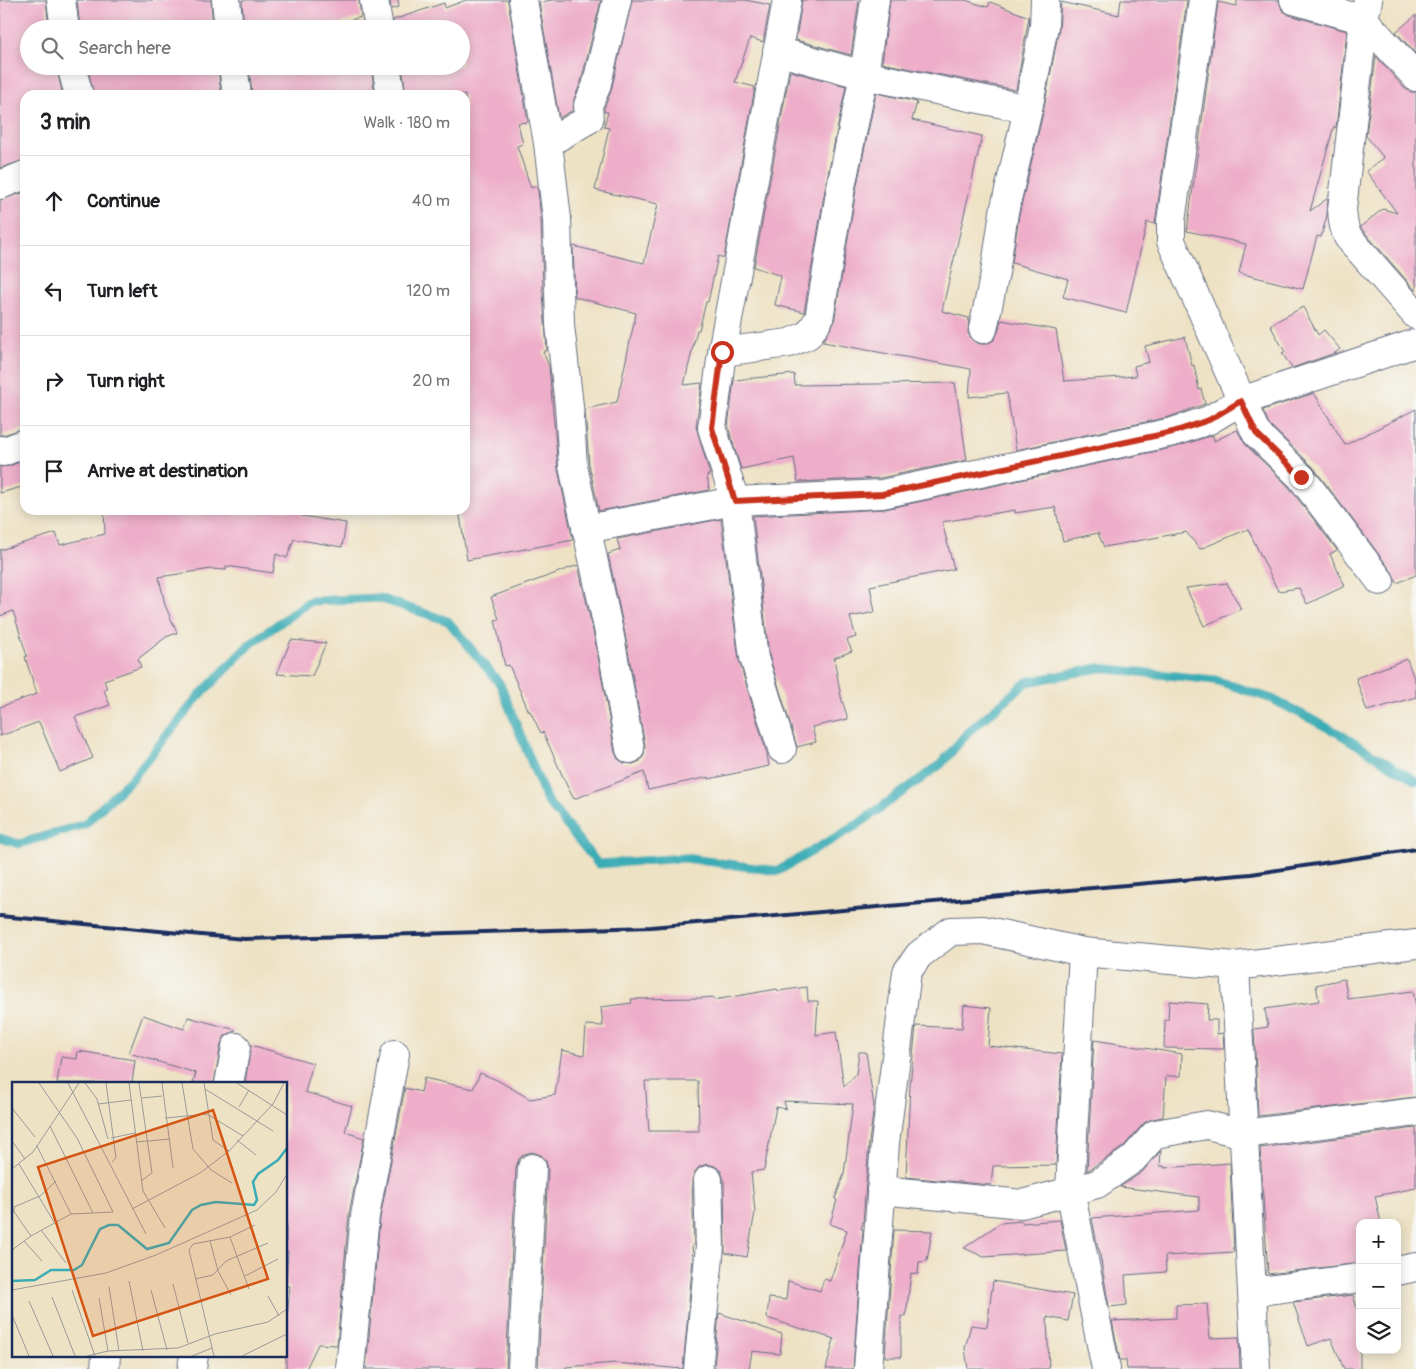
<!DOCTYPE html>
<html lang="en">
<head>
<meta charset="utf-8">
<style>
	:root { --surface:#fff; --page:#f2f2f2; --text:#202124; --muted:#757577; --line:#e0e0e0 }
	body { margin:0; font-family:Pangolin,sans-serif; background:var(--page); color:var(--text) }
	.controls { position:absolute; right:15px; bottom:15px; display:grid; overflow:hidden; border-radius:10px; box-shadow:0 2px 12px #0003 }
	.controls button { width:45px; height:45px; display:grid; place-items:center; padding:0; border:0; border-bottom:1px solid var(--line); background:var(--surface); color:var(--text); font:25px sans-serif }
	.stop { position:absolute; width:15px; height:15px; margin:-11px; border:4px solid #c8321e; border-radius:50%; background:#fff }
	.stop.end { background:#c8321e; border-color:#fff; box-shadow:0 1px 5px #0008 }
	.list { margin:0; padding:0; list-style:none }
	h2 { display:flex; justify-content:space-between; align-items:center; height:65px; margin:0; padding:0 20px; font-size:21px }
	h2 small { font-size:16px; font-weight:400; color:var(--muted) }
	.list li { display:grid; grid-template-columns:32px 1fr auto; gap:15px; align-items:center; box-sizing:border-box; height:90px; padding:0 20px; border-top:1px solid var(--line) }
	.list b { display:block; font-size:19px; white-space:nowrap }
	.list em { font-size:16px; font-style:normal; color:var(--muted) }
	.icon { flex:none; width:28px; height:28px; fill:none; stroke:currentColor; stroke-width:2; stroke-linecap:round; stroke-linejoin:round }
	.map { position:relative; flex:none; width:1416px; height:1369px; overflow:hidden }
	.search { position:absolute; background:var(--surface); box-shadow:0 2px 12px #0003; left:20px; top:20px; width:450px; height:55px; display:flex; align-items:center; gap:12px; box-sizing:border-box; padding:0 18px; border-radius:28px; color:var(--muted); font-size:19px }
	.panel { position:absolute; background:var(--surface); box-shadow:0 2px 12px #0003; left:20px; top:90px; width:450px; height:425px; border-radius:15px }
	.map>svg:first-child { display:block }
	.lines { fill:none; stroke-linecap:round; stroke-linejoin:round }
	.stream { stroke:#3aacb5; stroke-width:9 }
	.building { fill:#eeaec9; fill-rule:evenodd }
	.minor-casing { stroke:#656e82; stroke-width:30 }
	.minor { stroke:#fff; stroke-width:28 }
	.rail { stroke:#1b2f5e; stroke-width:4 }
	.route { stroke:#c8321e; stroke-width:6 }
	.inset-river { fill:none; stroke:#3aacb5; stroke-width:2.5 }
	.inset-road { fill:none; stroke:#9a9a9b; stroke-width:1 }
	.view { fill:#d45514; fill-opacity:0.15; stroke:#d45514; stroke-width:2.5 }
	.inset-edge { fill:none; stroke:#1b2f5e; stroke-width:2.5 }
</style>
</head>
<body>
<div class="map">
<svg width="1416" height="1369" viewBox="0 0 1416 1369">
	<rect width="100%" height="100%" fill="#f6f6f2"/>
	<filter id="ink" filterUnits="userSpaceOnUse"><feTurbulence type="fractalNoise" baseFrequency=".02" numOctaves="2"/><feDisplacementMap in="SourceGraphic" scale="10" xChannelSelector="R" yChannelSelector="G"/><feConvolveMatrix kernelMatrix="1 2 1 2 8 2 1 2 1" color-interpolation-filters="sRGB"/></filter>
	<filter id="wash" filterUnits="userSpaceOnUse"><feTurbulence type="fractalNoise" baseFrequency=".0096" numOctaves="4" result="noise"/><feDisplacementMap in="SourceGraphic" scale="20" xChannelSelector="R" yChannelSelector="G"/><feGaussianBlur stdDeviation="1.12" result="paint"/><feColorMatrix in="noise" values="0 0 0 0 0 0 0 0 0 0 0 0 0 0 0 0 0 1.4 0 .05"/><feComposite in="paint" operator="in"/></filter>
	<g filter="url(#wash)">
		<rect width="100%" height="100%" fill="#eee2c4"/>
		<g class="lines">
			<polyline class="stream" points="0,838 19,844 85,824 134,776 199,696 249,645 310,601 379,598 448,621 500,684 547,801 598,864 685,858 778,871 857,825 941,764 969,731 1027,682 1099,668 1215,680 1272,699 1338,733 1416,781"/>
		</g>
		<g id="blocks">
			<g class="building">
				<polygon points="0,0 46,0 49,29 29,29 29,66 56,66 63,95 25,95 25,160 0,168"/>
				<polygon points="77,0 211,0 213,29 80,29"/>
				<polygon points="242,0 359,0 361,17 320,29 244,29"/>
				<polygon points="390,0 398,0 399,7 391,9"/>
				<polygon points="466,0 508,0 528,122 518,123 523,144 517,146 531,188 536,186 538,191 541,220 543,289 542,289 543,292 547,350 543,352 549,366 558,469 573,540 467,560 459,510 465,510 465,95 406,95 402,66 461,66 461,29 394,29 393,20 444,3 445,8"/>
				<polygon points="553,0 601,0 581,82 574,99 573,110 559,118 539,2"/>
				<polygon points="632,0 745,0 770,5 763,42 750,38 735,82 755,87 724,258 718,256 708,302 706,302 699,330 697,330 684,385 702,383 696,426 710,475 707,475 709,490 599,511 589,464 585,409 617,402 636,313 575,297 573,246 644,263 658,204 595,190 609,128 604,127 608,112 604,112 604,108 611,91"/>
				<polygon points="802,0 859,0 851,55 796,40"/>
				<polygon points="890,0 965,0 988,7 990,2 1029,17 1016,90 882,63"/>
				<polygon points="1121,0 1187,0 1155,224 1147,222 1126,313 1063,297 1068,279 1012,263 1019,215 1043,113 1059,29 1061,2 1119,15"/>
				<polygon points="1237,0 1279,0 1282,10 1289,15 1347,31 1336,128 1334,126 1310,211 1328,198 1327,215 1321,237 1317,236 1303,289 1239,273 1246,244 1187,231 1218,2 1237,6"/>
				<polygon points="1416,15 1416,54 1396,32"/>
				<polygon points="1376,56 1404,88 1411,92 1416,92 1416,291 1360,227 1383,209 1397,213 1366,171 1384,158 1366,136"/>
				<polygon points="87,66 218,66 221,95 94,95"/>
				<polygon points="249,66 371,66 375,95 252,95"/>
				<polygon points="790,71 846,86 826,184 804,312 775,305 781,276 754,267"/>
				<polygon points="876,93 917,102 912,120 982,136 942,311 969,318 968,333 972,340 980,344 987,344 994,340 998,332 1001,320 1056,330 1064,381 1136,376 1134,366 1149,362 1145,346 1185,337 1192,366 1194,365 1199,390 1201,389 1205,404 1169,417 1016,450 1007,393 969,397 971,369 823,342 834,322 856,190"/>
				<polygon points="25,192 25,428 3,435 0,435 0,200"/>
				<polygon points="1303,307 1318,335 1324,330 1340,349 1335,353 1292,368 1282,353 1285,352 1270,325"/>
				<polygon points="794,374 795,385 955,383 967,460 880,478 798,482 794,458 741,469 728,427 734,380"/>
				<polygon points="1314,393 1345,445 1416,409 1416,575 1397,583 1392,572 1313,467 1269,424 1263,410"/>
				<polygon points="1237,430 1245,444 1289,487 1337,550 1330,554 1345,586 1307,604 1299,588 1278,591 1248,529 1200,549 1186,532 1104,547 1098,533 1063,541 1055,507 1015,513 1015,510 942,522 954,569 870,586 875,612 850,617 856,637 847,640 852,651 834,658 841,697 848,719 812,727 816,742 797,747 769,655 753,516 885,509 1176,447 1213,435 1214,441"/>
				<polygon points="25,460 25,486 0,493 0,467 9,466"/>
				<polygon points="104,510 304,510 302,516 346,523 342,547 294,539 287,558 276,554 273,573 226,566 226,570 211,569 159,577 165,605 177,633 166,637 138,659 141,667 104,680 107,689 104,690 110,705 75,717 93,758 60,772 39,722 0,736 0,707 37,694 25,657 27,656 13,611 0,616 0,550 56,533 60,545 105,534"/>
				<polygon points="721,519 739,660 767,754 769,766 709,779 709,777 648,790 644,772 574,799 567,786 543,732 541,733 530,711 529,712 509,665 505,666 495,620 499,619 491,597 578,565 595,640 615,752 618,759 624,763 633,764 640,761 644,755 645,746 625,634 608,554 620,550 617,539"/>
				<polygon points="1227,583 1241,609 1204,626 1186,588"/>
				<polygon points="291,640 326,643 312,676 277,674"/>
				<polygon points="1407,659 1416,684 1416,697 1367,711 1356,678"/>
				<polygon points="1344,979 1348,999 1413,991 1416,1006 1416,1097 1258,1116 1254,1029 1268,1027 1265,1009 1319,1001 1316,985"/>
				<path d="M807,987l1,14h10l-2,34 20,-3 8,55 12,-13 3,-22h7l8,54 -5,36 -6,81 -2,6h2l-10,140h-27l8,-30 -67,-21 2,-20 17,2 2,-19 32,10 4,-12 6,2 17,-51 -17,-6 7,-24 -2,-1 9,-25 9,-70 -69,-3 2,8 -10,-2 -12,63 -13,2 4,40 -8,45 -22,-4 -1,-73 -3,-9 -6,-5 -8,-2 -8,3 -5,6 -2,7 2,65 -2,1 1,11 -10,112 -68,-6 -49,4v2h-28l10,-200 -2,-8 -5,-6 -9,-3 -8,2 -5,5 -3,8 -10,202h-140l14,-151 25,-130 16,4 3,-14 49,11 7,-16 17,7 33,19 25,-4 7,-45 22,5 2,-30 17,1 -2,-19 31,-4 -1,-4 72,-1 10,-1 1,3 63,-11 1,2zM645,1081h53l1,50h-50z"/>
				<polygon points="1169,1001 1208,1004 1207,1020 1217,1020 1217,1034 1223,1033 1224,1049 1164,1048 1165,1020 1168,1020"/>
				<polygon points="964,1005 991,1008 988,1046 1062,1054 1056,1165 993,1166 991,1185 906,1177 910,1085 916,1026 962,1028"/>
				<polygon points="143,1015 184,1029 188,1017 236,1030 225,1036 221,1044 214,1083 193,1083 196,1073 129,1053"/>
				<polygon points="1094,1040 1182,1054 1181,1076 1166,1076 1163,1117 1152,1119 1144,1123 1123,1147 1087,1171"/>
				<polygon points="251,1045 313,1063 305,1092 352,1106 345,1132 364,1138 349,1214 337,1345 318,1344 306,1369 286,1369 286,1329 290,1286 286,1286 288,1251 286,1251 286,1083 245,1083"/>
				<polygon points="78,1051 135,1060 132,1083 57,1083 61,1057 77,1059"/>
				<polygon points="1416,1128 1416,1188 1375,1196 1381,1223 1360,1223 1360,1263 1268,1274 1260,1148"/>
				<polygon points="1161,1151 1160,1166 1164,1166 1164,1168 1230,1163 1234,1252 1165,1256 1166,1272 1125,1275 1127,1305 1109,1307 1099,1249 1098,1249 1092,1218 1199,1210 1199,1197 1120,1187 1142,1172"/>
				<polygon points="1060,1220 1066,1251 984,1257 964,1248 1000,1223 1022,1221 1022,1223"/>
				<polygon points="894,1230 932,1231 927,1261 919,1262 918,1274 911,1273 906,1316 901,1316 901,1357 885,1357"/>
				<polygon points="993,1281 1073,1295 1068,1321 1047,1317 1049,1369 968,1369 965,1348 971,1325 987,1327"/>
				<polygon points="1353,1295 1360,1317 1360,1369 1344,1369 1331,1338 1308,1346 1293,1302"/>
				<polygon points="1207,1304 1210,1338 1239,1337 1240,1369 1127,1369 1126,1360 1120,1360 1112,1321 1176,1318 1176,1305"/>
				<polygon points="719,1313 782,1334 780,1354 752,1351 749,1369 714,1369"/>
			</g>
		</g>
	</g>
	<g filter="url(#ink)">
		<use href="#blocks" fill-opacity="0" stroke="#656e82" stroke-width="1"/>
		<g class="lines">
			<g class="minor-casing">
				<g id="minor">
					<polyline points="61,0 65,29"/>
					<polyline points="226,0 229,29"/>
					<polyline points="374,0 379,29"/>
					<polyline points="523,0 548,143 557,219 560,325 569,406 573,466 610,637 630,749"/>
					<polyline points="1203,0 1171,221 1171,241 1256,433 1301,477 1380,581"/>
					<polyline points="1294,0 1364,20 1416,77"/>
					<path d="M1368,0l-4,20 -22,189c1,11 1,19 6,28l68,78"/>
					<polyline points="777,51 864,75 1028,109"/>
					<polyline points="71,66 79,95"/>
					<polyline points="233,66 237,95"/>
					<polyline points="386,66 391,95"/>
					<polyline points="548,143 589,119 588,105 596,87 617,0"/>
					<polyline points="0,185 25,175"/>
					<polyline points="983,329 995,273 1004,212 1028,109 1044,26 1045,0"/>
					<polyline points="722,352 789,343 808,335 819,319 841,187 864,75 875,0"/>
					<polyline points="0,450 3,452 25,443"/>
					<polyline points="586,529 735,501 882,494 1173,432 1209,420 1241,401 1416,343"/>
					<polyline points="782,749 754,658 735,501 712,428 722,352 787,0"/>
					<polyline points="1083,952 1070,1190 1106,1369"/>
					<polyline points="1235,966 1256,1369"/>
					<polyline points="229,1083 236,1047"/>
					<polyline points="881,1190 1022,1204 1097,1184 1133,1159 1155,1134 1207,1125 1243,1134 1416,1112"/>
					<polyline points="1397,1271 1416,1267"/>
					<polyline points="1252,1292 1360,1278"/>
					<polyline points="105,1369 106,1355"/>
					<polyline points="192,1369 194,1355"/>
					<polyline points="350,1369 365,1216 395,1054"/>
					<polyline points="522,1369 532,1168"/>
					<polyline points="698,1369 710,1246 708,1180"/>
					<polyline points="868,1369 885,1143 907,972 919,955 951,931 983,930 1083,952 1235,966 1416,944"/>
				</g>
			</g>
			<use href="#minor" class="minor"/>
			<polyline class="rail" points="0,916 244,939 651,927 1251,874 1416,849"/>
		</g>
	</g>
	<g class="lines" filter="url(#ink)">
		<polyline class="route" points="722,352 712,428 735,501 882,494 1173,432 1209,420 1241,401 1256,433 1301,477"/>
	</g>
	<g transform="translate(12 1082)">
		<rect width="275" height="275" fill="#eee2c4"/>
		<path class="inset-river" d="M0,199l23,-1 16,-10h23l8,-5 18,-36 9,-4h9l29,24 22,-6 23,-33 9,-5 15,-3 38,3 3,-5 -4,-18 5,-8 20,-14 9,-12"/>
		<path class="inset-road" d="M56,1l78,151M73,1l12,16 11,40M94,1l10,75 -4,4M117,1l14,108 22,37M127,1l13,90 -11,8M150,1l11,85M170,1l11,66 18,21 21,13M192,1l9,57 16,11M225,1l50,32M193,7l68,42M130,16l20,-2M86,22l33,-4M227,25l10,-17M0,26l23,29M153,36l42,-4 36,22M38,44l43,87M99,56l24,-5M225,58l19,15M0,59l13,18M124,60l34,-3M25,64l34,68M7,82l35,58M0,87l21,-17 46,-69M0,127l19,27 40,-22 42,-2 -36,-74 -38,-55M120,127l68,-36 29,-22 44,-47 11,-21M2,130v-5l26,-11 16,-15M29,148l25,33M218,155l19,52M12,159l18,20M198,159l8,30 13,24M0,168l19,-14M233,194l33,-17M183,197l18,-4 13,-14 42,-18M117,199l14,70M161,202l15,59M97,205l10,64M0,208l94,-17 50,-18 101,-45 19,-18 11,-18M60,208l23,66M139,208l16,60M256,214l11,20M40,215l23,59M87,216l9,53M17,219l24,55M0,233l17,41M75,274l21,-5 70,-3 37,-14 53,-12 19,-13M180,274l20,-8M202,274l-25,-106 4,-6 37,-7 25,-12M230,274l45,-22"/>
		<path class="view" d="M201,28l55,169 -175,57 -55,-169z"/>
		<rect width="275" height="275" class="inset-edge"/>
	</g>
</svg>
<div class="controls">
<button>+</button>
<button>−</button>
<button><svg class="icon" aria-label="layers" viewBox="0 0 24 24"><path d="M12 4l9 5-9 5-9-5zM3 14l9 5 9-5"/></svg></button>
</div>
<div class="stop" style="left:722px;top:352px"></div>
<div class="stop end" style="left:1301px;top:477px"></div>
<div class="search"><svg class="icon" aria-label="search" viewBox="0 0 24 24"><circle cx="10" cy="10" r="6"/><path d="M15 15l6 6"/></svg>Search here</div>
<section class="panel">
<h2>3 min<small>Walk · 180 m</small></h2>
<ul class="list">
<li><svg class="icon" aria-label="ahead" viewBox="0 0 24 24"><path d="M12 20V5M6 11l6-6 6 6"/></svg><div><b>Continue</b></div><em>40 m</em></li>
<li><svg class="icon" aria-label="left" viewBox="0 0 24 24"><path d="M17 20v-9H6M10 6l-5 5 5 5"/></svg><div><b>Turn left</b></div><em>120 m</em></li>
<li><svg class="icon" aria-label="right" viewBox="0 0 24 24"><path d="M7 20v-9h11M14 6l5 5-5 5"/></svg><div><b>Turn right</b></div><em>20 m</em></li>
<li><svg class="icon" aria-label="arrive" viewBox="0 0 24 24"><path d="M6 21V4h12l-3 4 3 4H6"/></svg><div><b>Arrive at destination</b></div></li>
</ul>
</section>
</div>
</body>
</html>
